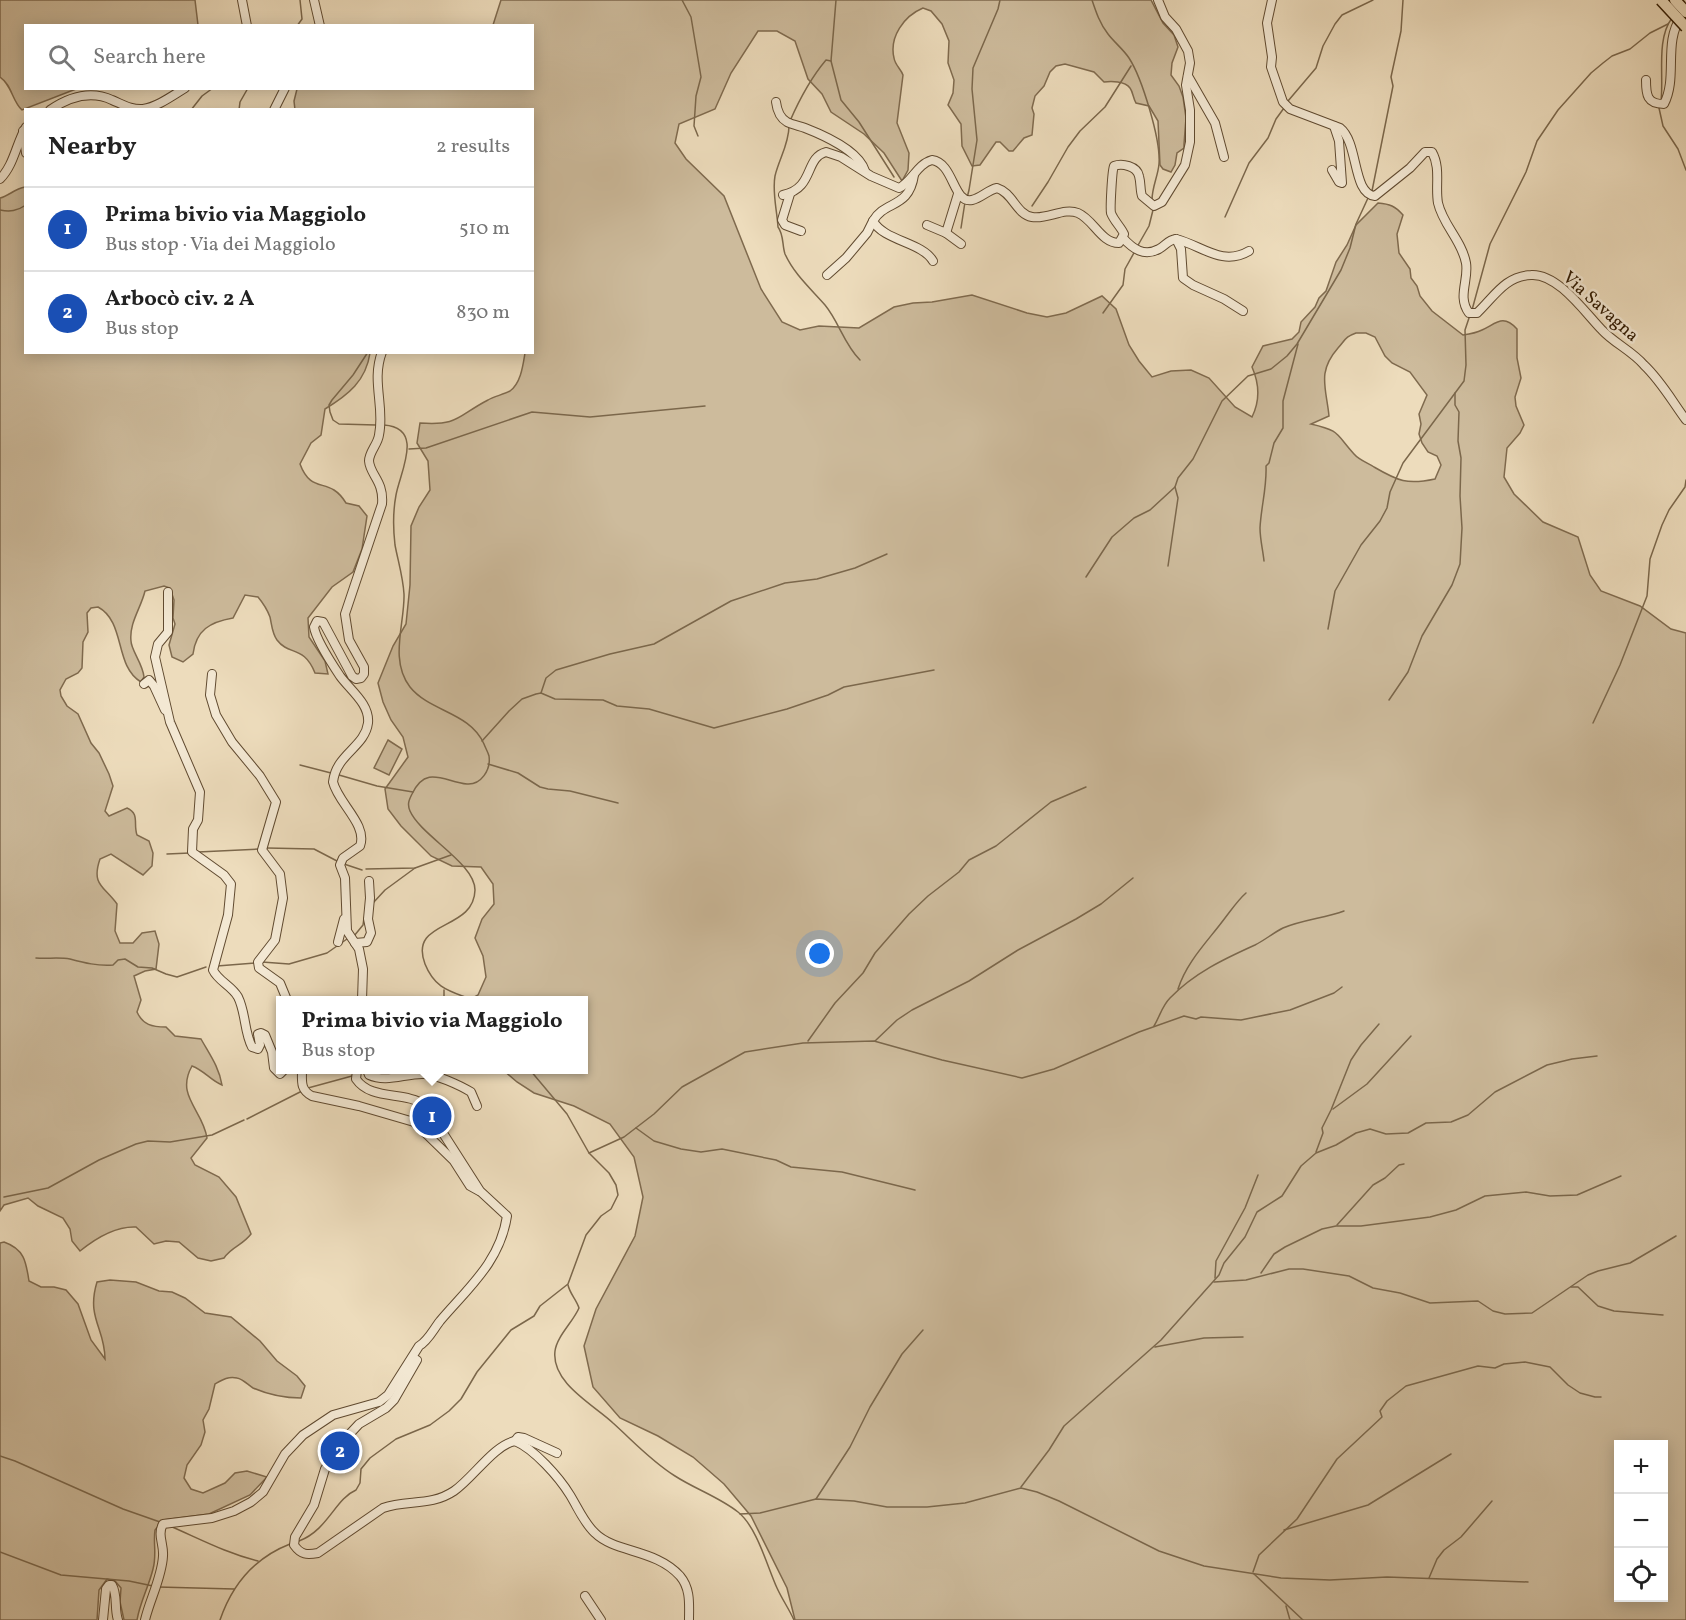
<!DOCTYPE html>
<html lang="en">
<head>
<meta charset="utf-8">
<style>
	:root { --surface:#fff; --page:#f6f6f6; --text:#222; --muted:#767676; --line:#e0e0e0; --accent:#1a73e8 }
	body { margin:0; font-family:Vollkorn,serif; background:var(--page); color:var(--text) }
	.controls { position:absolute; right:18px; bottom:18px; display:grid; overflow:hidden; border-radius:0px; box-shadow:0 3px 15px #0003 }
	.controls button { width:54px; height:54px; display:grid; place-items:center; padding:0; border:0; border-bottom:2px solid var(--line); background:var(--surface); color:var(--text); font:30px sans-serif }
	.you { position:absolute; left:820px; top:954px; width:21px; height:21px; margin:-15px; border:4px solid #fff; border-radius:50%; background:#1a73e8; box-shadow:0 0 0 9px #1a73e833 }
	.badge { display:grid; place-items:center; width:39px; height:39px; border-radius:50%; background:var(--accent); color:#fff; font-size:20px; font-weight:700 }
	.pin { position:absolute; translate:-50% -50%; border:3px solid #fff; box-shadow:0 2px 6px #0006 }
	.popup { position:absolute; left:276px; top:996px; width:312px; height:78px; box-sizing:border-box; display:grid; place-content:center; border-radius:0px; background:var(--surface); filter:drop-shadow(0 2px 4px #0005); font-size:20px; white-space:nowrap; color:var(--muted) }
	.popup b { font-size:22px; color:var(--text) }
	.popup::after { content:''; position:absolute; left:50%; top:100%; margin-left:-12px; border:12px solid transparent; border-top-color:var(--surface) }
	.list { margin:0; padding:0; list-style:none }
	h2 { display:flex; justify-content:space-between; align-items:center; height:78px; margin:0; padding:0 24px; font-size:26px }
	h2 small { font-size:20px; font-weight:400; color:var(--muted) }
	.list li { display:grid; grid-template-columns:39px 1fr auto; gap:18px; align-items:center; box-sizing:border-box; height:84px; padding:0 24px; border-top:2px solid var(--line) }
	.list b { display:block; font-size:22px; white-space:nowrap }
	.list p { margin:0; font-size:20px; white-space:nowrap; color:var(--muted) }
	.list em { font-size:20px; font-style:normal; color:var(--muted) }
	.icon { flex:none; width:33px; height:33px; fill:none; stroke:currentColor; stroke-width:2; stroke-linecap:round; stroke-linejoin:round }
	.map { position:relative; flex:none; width:1686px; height:1620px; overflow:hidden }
	.search { position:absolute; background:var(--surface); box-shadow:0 3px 15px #0003; left:24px; top:24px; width:510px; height:66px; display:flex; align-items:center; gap:15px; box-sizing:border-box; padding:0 21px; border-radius:0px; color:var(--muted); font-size:22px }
	.panel { position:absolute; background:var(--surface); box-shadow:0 3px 15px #0003; left:24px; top:108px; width:510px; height:246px; border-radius:0px }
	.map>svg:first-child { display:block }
	.green { fill:#cdbb9c; stroke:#7f6a4e; stroke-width:1.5; fill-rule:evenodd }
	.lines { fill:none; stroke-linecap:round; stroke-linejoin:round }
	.stream { stroke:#7b674b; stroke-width:1.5 }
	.minor-casing { stroke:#604a30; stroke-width:10 }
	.minor { stroke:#f3e8d3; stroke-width:8 }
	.highway-bridge-casing { stroke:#311a01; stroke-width:13; stroke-linecap:butt }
	.highway-bridge { stroke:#eddcbc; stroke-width:10 }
	.labels { text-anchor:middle; stroke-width:5; stroke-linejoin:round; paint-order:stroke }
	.street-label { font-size:18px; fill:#311a01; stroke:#f3e8d3 }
</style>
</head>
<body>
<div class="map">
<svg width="1686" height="1620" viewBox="0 0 1686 1620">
	<rect width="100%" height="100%" fill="#eddcbc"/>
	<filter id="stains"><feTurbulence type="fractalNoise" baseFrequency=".00333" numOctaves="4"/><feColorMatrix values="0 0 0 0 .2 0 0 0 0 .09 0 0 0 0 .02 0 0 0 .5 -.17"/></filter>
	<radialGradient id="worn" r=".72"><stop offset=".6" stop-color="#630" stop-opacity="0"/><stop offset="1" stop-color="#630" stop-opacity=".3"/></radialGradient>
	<g class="green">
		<path d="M0,0h195l3,25 -172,1v62l50,1 -54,21c-10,-9 -10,-25 -22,-33z"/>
		<path d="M501,0h650l12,23 11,12 4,12 -6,16 -1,12 8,11 4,11 3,21 -2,26v4l-7,5 -2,12 -4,7 -8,-3 -3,-4 -2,-44 -9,-15 -13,-3c-3,-5 -3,-11 -6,-15 -5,-7 -19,-7 -26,-6l-10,-10 -29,-8 -9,2 -6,6 -6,14 -9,10 -3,12 2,6 -2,21 -8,3 -11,13h-4l-9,-9h-4l-16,23 -8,1 -10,-20 -1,-22 -13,-19 5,-12 1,-13 -6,-17 1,-22 -7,-17 -11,-13 -8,-3c-19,8 -34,29 -29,50 1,7 7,11 9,17l-6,48 12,30 -1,17 -6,11 -18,-28 -20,-19 -33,-22 -9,-18 -14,-15 -13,-38 -18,-10h-19l-27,42 -16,36 -36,15 -4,19 11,16 38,37 37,93 21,33 18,8 19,-4 40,2 35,-21 19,-4 19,-1 40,-7 55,18 20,4 19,-4 36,-17 14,13 13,36 10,16 13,16 19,-6 20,-1 18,8 26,29 17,10c8,-16 7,-34 0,-50l11,-21 29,-7 7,-7 2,-10 14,-15 4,-9 7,-7 10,-29 11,-17 9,-20 22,-22c12,1 17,3 25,12l-6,19 2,19 11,16 1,9 6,8 3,10 12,15 31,24c7,-1 13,-2 19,-5 15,-7 21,-16 35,-1v29l4,20 -6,19 1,9 8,19 -4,8 -13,15 -3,29 10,17 29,28 35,15 12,38 11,16 39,15 31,23 15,4v987h-891l-8,-32 -36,-72 -27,-32 -31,-27 -35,-21 -38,-18 -27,-31 -9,-41 12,-37 39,-73 8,-39 -9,-40 -24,-33 -36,-18 -40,-13 -17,-11 -14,-12h81v-70h-115l9,-5 8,-18 -3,-21 -8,-18 7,-19 12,-15 -1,-20 -12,-17 -29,-1 -21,-10 -30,-30 -13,-17 -3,-20 23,-32 -5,-20 -12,-17 -8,-18 -5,-19 15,-37 13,-22 4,-39 1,-59 8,-19 11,-17 -2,-29 -11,-18 3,-20c39,3 37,-7 68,-23 6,-4 15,-5 22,-9 11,-8 13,-26 15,-38l7,-1v-242h-237l-1,-9 3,-12 235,-1v-62l-39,-1zM1356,333h10l9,4 10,19 7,7 18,9 17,23 -8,19 2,10 -2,10 3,9 6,9 9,4 4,9 -6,14c-28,6 -37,2 -61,-12 -6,-4 -15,-7 -20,-13 -19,-21 -13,-23 -43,-30l18,-8c-3,-29 -12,-44 9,-68 8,-9 7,-11 18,-15zM1664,1444v154h-46v-154z"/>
		<path d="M25,187l1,165 344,1c-4,28 -22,42 -45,56l-4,26 -10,8 -11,21c12,32 29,11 46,39l13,3 8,10 -5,33 -9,23 -21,15 -24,31 1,19 16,24 3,13 -13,-1c-11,-28 -26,-17 -38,-33 -5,-7 -5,-14 -7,-23 -3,-8 -7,-14 -12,-20l-13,-2 -12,23c-23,4 -37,12 -40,36l-10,8 -11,-5 -3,-12 6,-21 -2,-6 1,-18 -4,-12 -6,-2 -19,5c-4,17 -16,32 -14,50 0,9 12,23 13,36l-3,5c-27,-16 -15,-60 -43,-75l-7,1 -4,5 1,19 -5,10 -1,26 -4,5 -12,6 -6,11 1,6 6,10 11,8 13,29 8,10 10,21 4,12 -8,25 4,5 18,-8c13,6 6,15 10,27l12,6 4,12 -1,13 -9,9 -32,-21 -11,5c-9,26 4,27 17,45l-2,27 5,12h13l9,-10 13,-2 4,13 -3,25 -11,2 -11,5 7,24 -4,12c6,13 15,15 29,15l9,9 26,3c9,16 18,28 21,46 -12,-5 -17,-14 -30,-19 -17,30 11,44 15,72l-16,20 4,7 24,12 17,20 15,37c-9,12 -19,12 -27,24l-13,3 -13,-3 -19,-16 -13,-1 -12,3 -18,-17c-21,-1 -40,11 -56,24l-8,-10 -2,-12 -7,-11 -25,-12 -10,-8 -24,7 -4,6v-1013c9,-2 14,-9 25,-11z"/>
		<polygon points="388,740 402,749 389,775 374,768"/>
		<path d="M4,1242c20,7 22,19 25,39l12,6h13l12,3 12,14 13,36 14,19c0,-31 -19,-41 -8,-77l13,-2 26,2 23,9 13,1 13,6 20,15 26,4 29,24 17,20 20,15 8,10 -4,12c-18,0 -32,-3 -48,-10 -5,-3 -10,-9 -16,-10 -9,-2 -15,2 -22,6l-6,25 -6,11 2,12 -4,13 -14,20 -3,13 7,11 12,4 22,-10 10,-10 12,-2 20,6 -17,18 -41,19 -46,6 -8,10c-2,13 2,25 -2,39 -4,17 -13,33 -16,51h-13l-4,-18 1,-14 -6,-7 -8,-2 -8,11 -2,30h-97v-377z"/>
	</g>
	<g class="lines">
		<g class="stream">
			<polyline points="682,0 691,17 701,77 696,96 694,126 698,136"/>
			<polyline points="836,0 831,61 841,100 859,122 894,177"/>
			<path d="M1092,0c4,12 8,24 16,34 6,8 15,15 21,24 13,20 32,82 30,106 -1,12 -7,23 -7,36"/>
			<polyline points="297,26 302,19 300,0"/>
			<polyline points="1288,101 1316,68 1323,46 1335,24 1342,15 1373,0"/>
			<path d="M1661,101c3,-25 -5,-62 11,-83"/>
			<polyline points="1659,108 1663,126 1678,149 1686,170"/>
			<polyline points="62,110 78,110"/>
			<polyline points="191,110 202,96 213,88"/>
			<polyline points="239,110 240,102 248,88"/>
			<path d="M790,121c10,-23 20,-42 36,-61l5,1"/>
			<path d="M789,126c0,18 -10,33 -14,50 -3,16 2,34 3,51 6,8 4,18 7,27 9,20 26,35 40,51 14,17 19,39 35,55"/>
			<polyline points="1372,191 1393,86 1391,77 1401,31 1403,0"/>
			<polyline points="967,198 969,190 977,140 972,89 973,68 998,9 1000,0"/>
			<polyline points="1032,206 1048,182 1068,147 1080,131 1105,107 1131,66"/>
			<path d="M0,210c10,2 17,1 26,-5"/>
			<polyline points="1225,217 1249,163 1268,138 1276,119 1284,108"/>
			<polyline points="961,228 965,202"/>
			<polyline points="1137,247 1149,226 1153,210"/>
			<polyline points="1472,310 1490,244 1526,172 1537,141 1558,110 1591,73 1603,63 1612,56 1630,49 1650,33 1668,24"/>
			<polyline points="1103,313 1123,285 1125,269 1135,251"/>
			<polyline points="368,352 353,375 332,400 329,405 330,412 333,420 339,424 376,425"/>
			<path d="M384,425c41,3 16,47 12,70 -3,16 -3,33 -1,50 3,16 8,32 9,49 1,29 -15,66 6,93 20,25 60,25 74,57 1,3 4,8 5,12 2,14 -8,29 -22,28 -22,-2 -41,-20 -55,10 -3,6 -5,10 -2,17 11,25 65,52 65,79 -1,42 -67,29 -50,74 10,25 25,27 48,36"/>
			<polyline points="409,449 426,448 532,412 590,417 705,406"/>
			<path d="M1264,561c-1,-10 -4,-22 -4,-33 1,-21 7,-41 6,-62l3,-3 5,-20 9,-15v-27l15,-57"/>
			<polyline points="1168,566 1178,498 1175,487"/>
			<polyline points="1086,577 1112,537 1134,518 1150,510 1175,487 1178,478 1193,459 1222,401 1248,376 1271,369 1287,356 1297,344 1341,270 1350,248 1356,224 1368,198"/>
			<polyline points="1328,629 1335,591 1361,545 1380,521 1387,508 1390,492 1403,463 1464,381 1466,365 1465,330 1470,315"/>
			<polyline points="541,693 546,678 556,670 610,654 654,644 731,601 785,583 817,579 855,568 887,554"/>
			<polyline points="1389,700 1408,672 1422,636 1452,585 1460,564 1462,528 1460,496 1461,458 1458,441 1459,412 1455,405 1455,393"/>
			<polyline points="1593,723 1620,665 1647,596 1650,559 1662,525 1669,510 1685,487 1686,480"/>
			<polyline points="482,741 509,711 522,699 536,694 541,693 555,699 603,700 617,706 649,709 714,728 787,709 828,695 844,687 934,670"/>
			<polyline points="488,764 518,773 540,787 548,789 570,791 618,803"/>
			<polyline points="300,765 331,773"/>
			<polyline points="339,775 377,786 413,792"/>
			<polyline points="267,848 314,849 337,861"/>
			<polyline points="198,852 259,849"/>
			<polyline points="167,854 190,853"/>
			<polyline points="344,864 362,870"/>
			<polyline points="366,869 415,868 451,855"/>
			<polyline points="373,903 385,890 415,868"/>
			<polyline points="354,936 363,925 364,918"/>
			<path d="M36,958c11,1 23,-1 34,1 15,4 27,7 43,6l5,-5 7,-1 13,8 14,1 14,6 11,3 29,-10"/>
			<polyline points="262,962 289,964 327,953 347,939"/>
			<polyline points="217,966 255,963"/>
			<path d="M1178,989c9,-28 30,-48 47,-71 7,-9 13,-18 21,-25"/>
			<polyline points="444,1000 444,990"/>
			<path d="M1154,1026c6,-10 8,-20 16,-28 24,-25 54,-39 85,-53 10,-5 18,-12 28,-17 19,-8 42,-10 61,-17"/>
			<polyline points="808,1041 835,1003 863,973 875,953 909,914 928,896 959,872 969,860 996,846 1051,802 1086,787"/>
			<polyline points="875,1041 897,1020 912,1010 969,981 1018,950 1076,919 1101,904 1133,878"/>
			<polyline points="372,1071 378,1070"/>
			<polyline points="308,1088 352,1076"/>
			<polyline points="1333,1109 1367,1084 1411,1036"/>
			<polyline points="247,1119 302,1091"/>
			<polyline points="636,1128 654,1141 681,1149 701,1152 722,1149 776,1160 791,1167 842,1172 915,1190"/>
			<polyline points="1316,1152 1323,1133 1322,1128 1331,1110 1351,1060 1361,1045 1379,1024"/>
			<polyline points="589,1153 624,1137 654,1114 682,1087 745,1052 803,1043 874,1041 942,1060 1022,1078 1054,1069 1139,1032 1184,1016 1196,1019 1201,1017 1241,1020 1275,1013 1290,1010 1334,993 1342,987"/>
			<polyline points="4,1197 48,1188 99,1160 136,1144 148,1141 170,1142 212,1135 244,1120"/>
			<polyline points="1337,1225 1373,1185 1385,1178 1399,1165 1404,1164"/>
			<polyline points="1261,1273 1274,1254 1285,1247 1322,1229 1336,1226 1361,1226 1430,1217 1456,1210 1485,1196 1526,1192 1550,1196 1577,1195 1621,1176"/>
			<polyline points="1215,1278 1216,1261 1245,1208 1258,1175"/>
			<polyline points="1214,1282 1246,1280 1289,1269 1303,1269 1349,1276 1373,1288 1400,1293 1430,1303 1478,1301 1493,1311 1505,1314 1532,1313 1588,1275 1598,1271 1630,1263 1676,1236"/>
			<path d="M568,1285c2,9 8,14 11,23 -6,14 -22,28 -24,43 -4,32 39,54 58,72 20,18 38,38 62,53 20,13 44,21 63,36 19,15 29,54 39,76 5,11 12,21 17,32"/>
			<polyline points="1571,1287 1578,1287 1598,1306 1614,1311 1663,1315"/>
			<polyline points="1155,1347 1204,1338 1243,1337"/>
			<polyline points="0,1456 15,1461 123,1509 160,1522"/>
			<polyline points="1021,1487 1049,1450 1064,1426 1161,1340 1219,1275 1224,1263 1245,1237 1257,1212 1282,1196 1301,1166 1316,1153 1336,1145 1356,1133 1370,1129 1386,1134 1408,1133 1426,1123 1451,1122 1468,1115 1495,1092 1547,1065 1572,1059 1597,1056"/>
			<polyline points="816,1499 850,1447 870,1407 902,1354 923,1330"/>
			<polyline points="740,1514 760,1513 816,1499 854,1501 887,1507 927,1507 965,1503 1021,1488 1037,1492 1059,1501 1159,1551 1204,1566 1281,1578 1330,1580 1387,1577 1528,1582"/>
			<path d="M170,1526c30,13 56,27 88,35"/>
			<polyline points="1284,1530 1368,1505 1451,1454"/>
			<path d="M299,1541c29,-11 36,-42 57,-51l4,-7 1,-14 9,-11 26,-19 34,-14 19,-14 12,-12 16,-27 34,-42 23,-14 6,-10 28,-22 18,-49 15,-19 10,-7 7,-14 -2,-10 -7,-12 -20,-20 -22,-39 -37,-44"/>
			<polyline points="0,1552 61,1575 129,1581 153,1586"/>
			<polyline points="1253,1572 1259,1555 1297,1519 1337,1459 1382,1417 1380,1411 1387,1401 1406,1386 1478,1366 1495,1368 1504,1364 1525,1362 1550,1367 1568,1385 1580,1393 1595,1397 1601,1397"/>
			<polyline points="1254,1574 1303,1620"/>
			<polyline points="1429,1578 1437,1559 1444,1550 1461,1537 1492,1501"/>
			<polyline points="158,1587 234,1589"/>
			<polyline points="1286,1606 1290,1620"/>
			<path d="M220,1620c12,-35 34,-62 70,-76"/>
		</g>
		<g class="minor-casing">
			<g id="minor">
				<polyline points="242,0 247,26"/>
				<polyline points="314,0 320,26"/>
				<path d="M1272,0l-5,23 5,34 -1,10 12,35 7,7 50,19c19,15 12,66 35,68l35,-28 15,-16h7c9,16 3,34 6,51 5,22 24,38 28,60 3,17 -9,34 3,50h8c17,-16 28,-37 54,-38 27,-2 55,39 71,55 12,13 30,21 42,35 17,16 28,36 42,55"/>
				<polyline points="1188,76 1215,123 1224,157"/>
				<path d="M1646,80c0,15 1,24 18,24 14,-27 -1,-61 17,-87"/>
				<path d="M776,102c1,8 4,16 11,20 6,3 13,4 18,6 18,7 54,23 60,43"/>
				<path d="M50,110c19,-13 40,-20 62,-10 10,4 19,10 31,9 14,-2 29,-13 42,-21"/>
				<polyline points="274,110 285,88"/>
				<polyline points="23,131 26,153"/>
				<polyline points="1332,170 1339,182 1342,183 1339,141 1334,126"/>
				<path d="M914,175c-5,34 -29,25 -41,46 11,20 49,21 60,40"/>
				<path d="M0,179c14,-14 16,-35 26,-52"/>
				<polyline points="790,194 782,220 785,225 801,231"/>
				<path d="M783,195c32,-7 21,-37 43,-43l15,5 30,19 28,12c13,-6 18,-24 33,-28 22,3 21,44 40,40 9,-2 16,-10 25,-12 16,5 19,26 35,29 15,3 32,-10 46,-4 16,7 23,30 41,30l5,-9c-3,-7 -10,-13 -13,-21 -1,-4 1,-43 3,-47 8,-3 23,0 25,10 2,7 1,14 3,20l12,10 8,-4 23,-37 5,-23v-32l-4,-25 4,-22 -2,-12 -12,-22 -11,-12 -7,-17"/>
				<polyline points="927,225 946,233 958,194"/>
				<polyline points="946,233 961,244"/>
				<path d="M1123,238c10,11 21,19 36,11 7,-4 9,-9 17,-10 25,6 46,28 73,12"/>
				<polyline points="1176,239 1181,249 1183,278 1193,285 1224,299 1243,311"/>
				<polyline points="827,275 846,258 867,233 873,221"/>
				<path d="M168,592v40l-10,12 -3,13 15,65 30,70 -2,28 -5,9 -1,23 32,23 7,9 -3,31 -15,55c5,11 19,16 25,27 8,16 6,35 14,50l6,2 2,-4 -2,-11 3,-1 4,2 7,17 2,16 6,6 4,-4"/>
				<polyline points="212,674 210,695 216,715 232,742 260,776 276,802 262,850 280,874 283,898 275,940 258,962 259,968 280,983 287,1000"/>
				<polyline points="144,684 149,680 154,686 165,710"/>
				<polyline points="338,942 344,919"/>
				<polyline points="355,943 367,942 371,933 368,919 370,898 369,881"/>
				<path d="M362,1000l1,-31 -4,-20 -12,-18 -2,-53 -5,-13 3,-7 17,-12c8,-21 -22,-43 -27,-64 3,-28 32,-35 35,-59 2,-19 -18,-33 -28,-47 -8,-12 -24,-36 -26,-49l3,-6 6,1 29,54 4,3 5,-1 3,-4v-7l-15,-27 -4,-26 37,-110c2,-23 -12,-29 -13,-43 0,-9 9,-17 10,-26 6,-28 -8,-54 3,-83"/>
				<path d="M302,1070c0,11 -2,20 10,26l47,10 55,16 40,39 16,25 9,5"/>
				<path d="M367,1070l2,5c17,8 35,-1 53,-1 12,-1 39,12 49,18l6,14"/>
				<path d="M417,1360l-23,40 -8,8 -27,16 -14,15 -20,30 -11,36 -19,32 -1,8c7,10 13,10 24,8l65,-45c24,-9 47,-1 71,-17 19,-13 40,-46 61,-50 19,8 44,36 55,54 8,13 14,28 25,38 20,20 61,16 85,43 11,13 9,29 9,44"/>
				<polyline points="515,1441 518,1437 524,1438 557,1453"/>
				<polyline points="585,1596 601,1620"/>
				<path d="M103,1620l3,-31 3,-4h3c6,10 2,24 6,35"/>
				<path d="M145,1620c5,-21 17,-43 18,-64 1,-12 -6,-21 0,-32l49,-6 22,-7 17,-9 12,-10 22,-38 18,-19 30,-20 46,-13 9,-7 31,-49c9,-5 14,-16 21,-25 28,-33 60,-59 67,-105l-27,-25 -55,-86c-20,-14 -54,-4 -69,-26l1,-9"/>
			</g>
		</g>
		<use href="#minor" class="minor"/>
		<g class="highway-bridge-casing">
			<g id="highway-bridge">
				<polyline points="1661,0 1686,27"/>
				<polyline points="1675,0 1686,12"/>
			</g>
		</g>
		<use href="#highway-bridge" class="highway-bridge"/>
	</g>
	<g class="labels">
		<g class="street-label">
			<text transform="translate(1601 306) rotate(42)" y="6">Via Savagna</text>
		</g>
	</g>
	<rect width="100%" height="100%" filter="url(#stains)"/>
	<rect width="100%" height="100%" fill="url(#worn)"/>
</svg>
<div class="controls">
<button>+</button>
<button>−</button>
<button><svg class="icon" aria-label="locate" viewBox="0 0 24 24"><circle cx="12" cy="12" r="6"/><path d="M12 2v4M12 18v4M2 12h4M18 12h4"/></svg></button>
</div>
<div class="you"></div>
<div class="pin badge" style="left:432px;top:1116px;background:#1a4fb4">1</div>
<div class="popup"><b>Prima bivio via Maggiolo</b>Bus stop</div>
<div class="pin badge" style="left:340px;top:1451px;background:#1a4fb4">2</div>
<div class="search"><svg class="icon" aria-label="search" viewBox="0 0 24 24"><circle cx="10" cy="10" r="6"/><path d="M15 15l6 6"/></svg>Search here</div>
<section class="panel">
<h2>Nearby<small>2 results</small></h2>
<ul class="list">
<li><span class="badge" style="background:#1a4fb4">1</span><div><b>Prima bivio via Maggiolo</b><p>Bus stop · Via dei Maggiolo</p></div><em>510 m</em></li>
<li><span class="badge" style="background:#1a4fb4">2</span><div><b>Arbocò civ. 2 A</b><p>Bus stop</p></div><em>830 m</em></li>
</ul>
</section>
</div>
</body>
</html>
